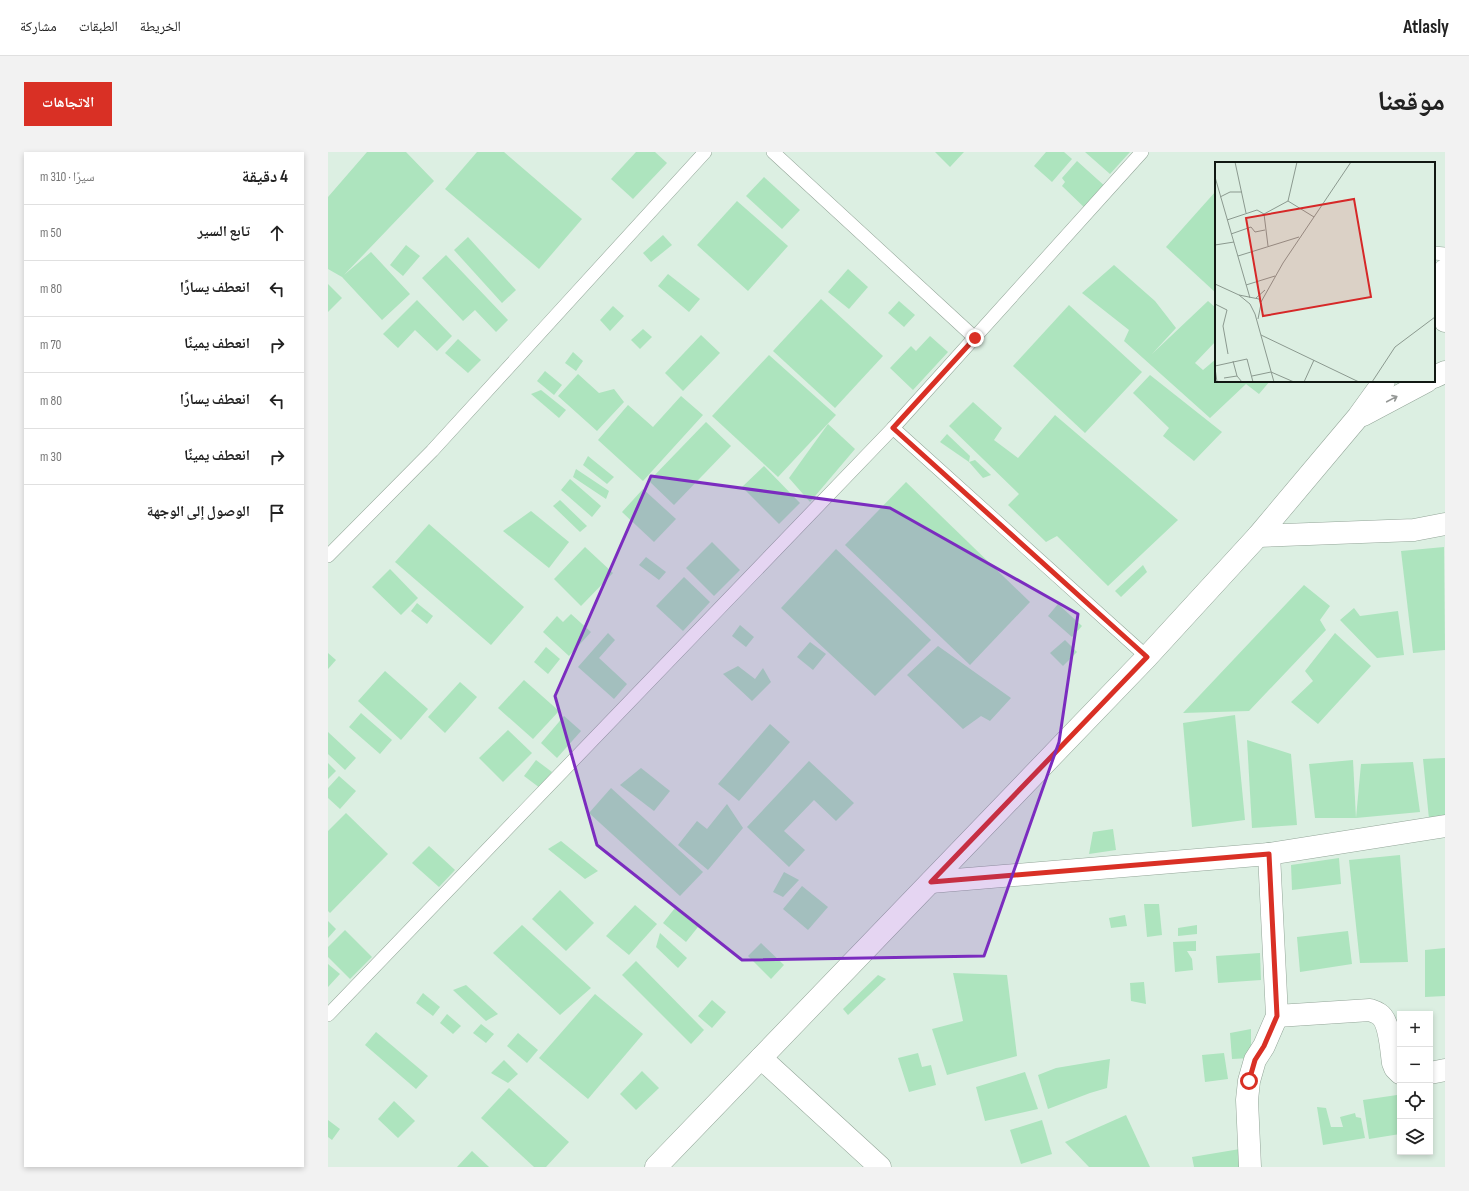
<!DOCTYPE html>
<html lang="ar">
<head>
<meta charset="utf-8">
<style>
	:root { --surface:#fff; --page:#f2f2f2; --text:#222; --muted:#767676; --line:#e0e0e0; --accent:#d93025 }
	body { margin:0; font-family:"Sofia Sans Condensed","Noto Naskh Arabic",sans-serif; background:var(--page); color:var(--text); direction:rtl }
	.controls { position:absolute; right:12px; bottom:12px; display:grid; overflow:hidden; border-radius:0px; box-shadow:0 2px 6px #0003 }
	.controls button { width:36px; height:36px; display:grid; place-items:center; padding:0; border:0; border-bottom:1px solid var(--line); background:var(--surface); color:var(--text); font:20px sans-serif }
	.stop { position:absolute; width:12px; height:12px; margin:-9px; border:3px solid #d93025; border-radius:50%; background:#fff }
	.stop.end { background:#d93025; border-color:#fff; box-shadow:0 1px 4px #0008 }
	.list { margin:0; padding:0; list-style:none }
	h2 { display:flex; justify-content:space-between; align-items:center; height:52px; margin:0; padding:0 16px; font-size:17px }
	h2 small { font-size:13px; font-weight:400; color:var(--muted) }
	.list li { display:grid; grid-template-columns:26px 1fr auto; gap:12px; align-items:center; box-sizing:border-box; height:56px; padding:0 16px; border-top:1px solid var(--line) }
	.list b { display:block; font-size:15px; white-space:nowrap }
	.list em { font-size:13px; font-style:normal; color:var(--muted) }
	.icon { flex:none; width:22px; height:22px; fill:none; stroke:currentColor; stroke-width:2; stroke-linecap:round; stroke-linejoin:round }
	.map { position:relative; flex:none; width:1117px; height:1015px; overflow:hidden; direction:ltr; border-radius:0px }
	header { display:flex; align-items:center; gap:24px; box-sizing:border-box; height:56px; padding:0 20px; background:var(--surface); border-bottom:1px solid var(--line) }
	header strong { font-size:19px }
	nav { display:flex; gap:22px; margin-inline-start:auto; font-size:14px }
	.intro { display:flex; align-items:center; justify-content:space-between; box-sizing:border-box; height:96px; padding:0 24px }
	h1 { margin:0; font-size:28px }
	.button { padding:10px 18px; border-radius:0px; background:var(--accent); color:#fff; font-size:14px; font-weight:700 }
	main { display:flex; gap:24px; padding:0 24px }
	aside { flex:1; background:var(--surface); border-radius:0px; box-shadow:0 2px 6px #0003 }
	.map>svg:first-child { display:block }
	.building { fill:#ade4be }
	.lines { fill:none; stroke-linecap:round; stroke-linejoin:round }
	.lane-casing { stroke:#93a598; stroke-width:14 }
	.street-casing { stroke:#93a598; stroke-width:23 }
	.secondary-casing { stroke:#93a598; stroke-width:23 }
	.lane { stroke:#fff; stroke-width:13 }
	.street { stroke:#fff; stroke-width:22 }
	.secondary { stroke:#fff; stroke-width:22 }
	.oneway { stroke:#949795 }
	.route { stroke:#d93025; stroke-width:5 }
	.marked { fill:#7b2cbf; fill-opacity:0.2; stroke:#7b2cbf; stroke-width:3; stroke-linejoin:round }
	.inset-road { fill:none; stroke:#8b998f; stroke-width:1 }
	.view { fill:#d62828; fill-opacity:0.15; stroke:#d62828; stroke-width:2 }
	.inset-edge { fill:none; stroke:#111813; stroke-width:2 }
</style>
</head>
<body>
<header>
<strong>Atlasly</strong>
<nav><a>الخريطة</a><a>الطبقات</a><a>مشاركة</a></nav>
</header>
<div class="intro"><h1>موقعنا</h1><a class="button">الاتجاهات</a></div>
<main>
<div class="map">
<svg width="1117" height="1015" viewBox="0 0 1117 1015">
	<rect width="100%" height="100%" fill="#dcefe2"/>
	<g class="building">
		<polygon points="39,0 78,0 106,29 16,123 43,100 82,142 54,168 14,125 0,117 0,45"/>
		<polygon points="149,0 176,0 254,67 211,117 117,37"/>
		<polygon points="308,0 327,0 339,11 305,47 283,27"/>
		<polygon points="607,0 636,0 622,15"/>
		<polygon points="718,0 736,0 744,7 724,30 706,14"/>
		<polygon points="757,0 802,0 782,22"/>
		<polygon points="749,9 779,36 759,58 734,34 737,30 734,26"/>
		<polygon points="436,25 472,58 454,77 418,44"/>
		<polygon points="888,39 888,141 838,95"/>
		<polygon points="409,49 460,94 420,139 369,93"/>
		<polygon points="335,83 344,93 323,110 315,101"/>
		<polygon points="140,85 188,138 174,151 126,98"/>
		<polygon points="78,93 92,104 75,124 62,113"/>
		<polygon points="118,103 180,168 168,180 147,158 135,169 94,126"/>
		<polygon points="786,113 827,149 848,176 824,202 880,149 888,156 888,189 867,211 875,218 888,207 888,229 942,229 931,242 918,232 882,266 796,189 801,178 754,141"/>
		<polygon points="520,117 540,135 521,157 500,140"/>
		<polygon points="340,122 372,147 361,160 330,134"/>
		<polygon points="0,132 14,146 0,160"/>
		<polygon points="493,147 555,204 507,256 445,199"/>
		<polygon points="89,148 124,184 109,199 87,178 70,196 55,182"/>
		<polygon points="571,149 587,163 576,175 560,161"/>
		<polygon points="741,153 814,220 757,281 685,214"/>
		<polygon points="285,154 296,164 282,179 272,168"/>
		<polygon points="315,177 324,185 312,197 303,188"/>
		<polygon points="373,183 392,201 355,239 337,221"/>
		<polygon points="602,184 620,200 585,238 562,216 583,194 588,199"/>
		<polygon points="130,187 153,208 140,221 117,201"/>
		<polygon points="245,200 255,209 248,219 237,211"/>
		<polygon points="441,203 508,263 450,325 384,264"/>
		<polygon points="217,219 234,233 226,243 209,229"/>
		<polygon points="250,222 271,241 286,237 296,250 269,279 230,244"/>
		<polygon points="822,223 894,280 866,309 835,284 841,276 805,241"/>
		<polygon points="213,238 238,258 231,266 203,242"/>
		<polygon points="353,244 375,263 315,329 270,288 300,253 325,275"/>
		<polygon points="645,250 674,276 666,288 690,306 727,263 850,368 780,434 729,384 718,390 680,353 691,342 621,274"/>
		<polygon points="378,270 403,294 346,353 321,329"/>
		<polygon points="500,272 527,297 482,350 461,326"/>
		<polygon points="619,282 642,304 641,310 612,290"/>
		<polygon points="260,304 286,325 279,332 255,313"/>
		<polygon points="647,308 663,323 655,326 641,310"/>
		<polygon points="436,314 472,351 451,372 414,335"/>
		<polygon points="248,317 281,339 278,347 245,325"/>
		<polygon points="242,327 273,354 264,365 233,338"/>
		<polygon points="578,330 702,450 642,513 517,393"/>
		<polygon points="315,337 348,367 326,390 294,360"/>
		<polygon points="232,348 259,374 252,380 225,354"/>
		<polygon points="203,359 241,390 221,416 175,379"/>
		<polygon points="101,372 196,455 163,493 67,410"/>
		<polygon points="384,390 412,418 386,444 358,416"/>
		<polygon points="257,395 285,421 253,454 226,427"/>
		<polygon points="1116,395 1117,498 1085,501 1073,399"/>
		<polygon points="508,397 603,488 547,544 453,456"/>
		<polygon points="318,405 338,420 331,428 311,413"/>
		<polygon points="815,413 819,420 793,445 787,439"/>
		<polygon points="62,417 90,446 73,463 44,435"/>
		<polygon points="356,425 382,450 355,479 328,454"/>
		<polygon points="976,433 1002,454 992,468 998,478 921,559 855,561"/>
		<polygon points="89,451 105,464 99,472 83,459"/>
		<polygon points="730,452 754,474 744,485 720,464"/>
		<polygon points="1026,456 1032,464 1070,459 1076,503 1049,506 1012,468"/>
		<polygon points="243,462 263,480 241,504 215,480 229,464 235,470"/>
		<polygon points="412,473 426,485 418,495 404,484"/>
		<polygon points="280,481 287,488 271,506 299,532 286,547 250,515"/>
		<polygon points="1007,481 1043,514 990,572 963,550 985,529 977,519"/>
		<polygon points="737,488 749,500 735,514 722,501"/>
		<polygon points="482,490 498,502 485,518 469,505"/>
		<polygon points="610,494 683,546 662,569 653,564 635,577 579,523"/>
		<polygon points="218,495 232,507 220,522 206,510"/>
		<polygon points="0,501 8,508 0,517"/>
		<polygon points="410,514 427,527 435,516 443,530 424,549 395,522"/>
		<polygon points="57,519 100,557 73,588 30,549"/>
		<polygon points="196,528 231,559 205,587 170,556"/>
		<polygon points="132,530 149,545 117,581 100,565"/>
		<polygon points="33,561 64,588 52,602 21,575"/>
		<polygon points="907,563 917,668 864,675 855,571"/>
		<polygon points="236,564 253,579 229,606 213,591"/>
		<polygon points="442,572 462,590 411,649 390,632"/>
		<polygon points="180,578 204,601 175,630 151,606"/>
		<polygon points="0,580 28,606 17,618 0,602"/>
		<polygon points="919,588 963,602 969,673 924,676"/>
		<polygon points="1117,606 1117,666 1101,667 1095,607"/>
		<polygon points="208,608 224,620 212,636 196,624"/>
		<polygon points="1025,608 1028,666 987,666 981,612"/>
		<polygon points="481,609 526,651 508,669 486,648 456,679 477,698 461,715 419,675"/>
		<polygon points="1085,610 1092,660 1028,666 1033,612"/>
		<polygon points="0,611 8,619 0,627"/>
		<polygon points="313,616 342,639 326,659 292,633"/>
		<polygon points="11,624 28,639 12,657 0,646 0,636"/>
		<polygon points="283,636 375,720 352,744 261,661"/>
		<polygon points="399,652 415,676 380,718 350,693 369,669 379,677"/>
		<polygon points="18,661 60,702 2,761 0,759 0,679"/>
		<polygon points="785,677 788,698 761,702 765,680"/>
		<polygon points="233,689 270,719 257,727 220,697"/>
		<polygon points="101,694 127,718 111,735 84,711"/>
		<polygon points="1072,703 1080,810 1032,811 1021,708"/>
		<polygon points="1011,706 1013,732 964,738 963,713"/>
		<polygon points="456,720 471,728 455,745 445,740"/>
		<polygon points="474,734 500,755 480,778 455,757"/>
		<polygon points="232,738 266,771 238,799 204,767"/>
		<polygon points="816,752 831,752 834,783 819,785"/>
		<polygon points="307,753 329,772 301,803 278,784"/>
		<polygon points="347,756 370,775 358,790 335,771"/>
		<polygon points="797,763 799,774 783,776 781,766"/>
		<polygon points="0,769 8,777 0,786"/>
		<polygon points="194,773 263,836 232,863 165,801"/>
		<polygon points="869,773 869,782 850,784 850,776"/>
		<polygon points="17,778 44,805 22,827 0,805 0,795"/>
		<polygon points="1020,779 1024,812 972,820 969,785"/>
		<polygon points="332,781 359,806 350,816 328,795"/>
		<polygon points="868,789 868,799 859,799 864,807 865,818 847,820 845,790"/>
		<polygon points="433,791 456,813 443,827 420,804"/>
		<polygon points="1117,796 1117,844 1097,845 1097,798"/>
		<polygon points="932,801 933,828 890,831 888,804"/>
		<polygon points="308,809 376,878 363,892 294,823"/>
		<polygon points="0,812 12,822 0,835"/>
		<polygon points="625,821 679,823 689,904 619,923 604,877 635,869"/>
		<polygon points="550,823 558,827 520,863 515,857"/>
		<polygon points="816,830 818,852 803,849 802,831"/>
		<polygon points="138,833 170,862 158,869 125,838"/>
		<polygon points="95,841 112,855 105,864 88,851"/>
		<polygon points="267,842 315,882 260,947 211,906"/>
		<polygon points="384,848 398,860 384,876 370,864"/>
		<polygon points="119,862 133,874 125,882 112,871"/>
		<polygon points="153,872 166,882 158,891 145,881"/>
		<polygon points="923,877 923,906 904,907 902,881"/>
		<polygon points="48,880 100,924 88,937 37,893"/>
		<polygon points="190,881 210,898 199,911 179,894"/>
		<polygon points="590,901 594,915 603,913 608,933 581,940 570,906"/>
		<polygon points="896,901 900,927 877,930 874,903"/>
		<polygon points="782,907 779,936 762,941 720,957 710,923 728,916"/>
		<polygon points="176,908 190,922 180,931 163,921"/>
		<polygon points="314,919 331,936 308,958 292,942"/>
		<polygon points="697,920 710,957 657,969 648,935"/>
		<polygon points="181,936 241,990 218,1015 206,1015 153,966"/>
		<polygon points="1069,943 1072,965 1072,982 1041,987 1035,948"/>
		<polygon points="66,949 87,969 70,986 50,967"/>
		<polygon points="989,955 998,956 1003,975 1015,975 1012,965 1027,961 1028,965 1033,966 1037,986 995,993"/>
		<polygon points="798,963 822,1015 761,1015 737,990"/>
		<polygon points="0,968 12,977 4,988 0,985"/>
		<polygon points="714,968 724,1002 693,1012 682,978"/>
		<polygon points="912,997 915,1015 866,1015 864,1005"/>
		<polygon points="144,999 161,1015 129,1015"/>
	</g>
	<g class="lines">
		<g class="lane-casing">
			<g id="lane">
				<polyline points="445,0 647,186"/>
				<polyline points="1106,101 1117,102"/>
				<polyline points="565,276 819,505"/>
				<polyline points="0,404 104,299 377,0"/>
				<polyline points="0,863 565,276 814,0"/>
			</g>
		</g>
		<g class="street-casing">
			<g id="street">
				<polyline points="930,384 1086,378 1117,372"/>
				<polyline points="603,730 941,702 1117,674"/>
				<path d="M949,864l93,-6c3,1 6,2 9,4 11,7 12,36 14,49l2,5 5,5"/>
				<polyline points="433,906 552,1015"/>
				<polyline points="1102,921 1117,918"/>
				<polyline points="922,1015 919,948 921,929 927,908 936,894 949,864 941,702"/>
			</g>
		</g>
		<g class="secondary-casing">
			<g id="secondary">
				<path d="M1117,118c-6,17 -7,33 0,51"/>
				<polyline points="1106,225 1117,220"/>
				<polyline points="1035,263 1099,229"/>
				<polyline points="328,1015 819,505 930,384 1030,265 1056,229"/>
			</g>
		</g>
		<use href="#lane" class="lane"/>
		<use href="#street" class="street"/>
		<use href="#secondary" class="secondary"/>
	</g>
	<defs><path id="oneway-shaft" d="M-6 0H5M1.5-3L5.5 0L1.5 3" fill="none" stroke-width="1.6" stroke-linecap="round" stroke-linejoin="round"/></defs>
	<use class="oneway" href="#oneway-shaft" transform="translate(1064 247) rotate(-28)"/>
	<g class="lines">
		<polyline class="route" points="647,186 565,276 819,505 603,730 941,702 949,864 936,894 927,908 921,929"/>
	</g>
	<path class="marked" d="M323,324l239,32 188,106 -19,128 -75,214 -242,4 -145,-115 -42,-149z"/>
	<g transform="translate(887 10)">
		<rect width="220" height="220" fill="#dcefe2"/>
		<path class="inset-road" d="M20,0l11,51M82,0l-9,39 26,16M0,15l35,121M5,35l10,-5h12M49,52l4,32M12,58l30,-10 7,4 24,-13M16,72l20,-7 4,5 10,-2M0,83l19,-3M23,94l61,-19M0,122l24,11 20,4 2,5 -3,15M31,123l29,-9M24,133l11,9 5,10 19,68M41,136l9,-8M46,140l22,-39 68,-101M0,142l12,6 -4,16 5,28M46,173l98,47M18,199l4,15 5,6M0,204l32,-7 6,23M0,206l2,14M37,214l19,-4 23,10M9,216l13,-2M89,220l10,-22M157,220l23,-35 40,-30"/>
		<path class="view" d="M139,37l17,98 -108,19 -17,-98z"/>
		<rect width="220" height="220" class="inset-edge"/>
	</g>
</svg>
<div class="controls">
<button>+</button>
<button>−</button>
<button><svg class="icon" aria-label="locate" viewBox="0 0 24 24"><circle cx="12" cy="12" r="6"/><path d="M12 2v4M12 18v4M2 12h4M18 12h4"/></svg></button>
<button><svg class="icon" aria-label="layers" viewBox="0 0 24 24"><path d="M12 4l9 5-9 5-9-5zM3 14l9 5 9-5"/></svg></button>
</div>
<div class="stop" style="left:921px;top:929px"></div>
<div class="stop end" style="left:647px;top:186px"></div>
</div>
<aside>
<h2>4 دقيقة<small>سيرًا · 310 m</small></h2>
<ul class="list">
<li><svg class="icon" aria-label="ahead" viewBox="0 0 24 24"><path d="M12 20V5M6 11l6-6 6 6"/></svg><div><b>تابع السير</b></div><em>50 m</em></li>
<li><svg class="icon" aria-label="left" viewBox="0 0 24 24"><path d="M17 20v-9H6M10 6l-5 5 5 5"/></svg><div><b>انعطف يسارًا</b></div><em>80 m</em></li>
<li><svg class="icon" aria-label="right" viewBox="0 0 24 24"><path d="M7 20v-9h11M14 6l5 5-5 5"/></svg><div><b>انعطف يمينًا</b></div><em>70 m</em></li>
<li><svg class="icon" aria-label="left" viewBox="0 0 24 24"><path d="M17 20v-9H6M10 6l-5 5 5 5"/></svg><div><b>انعطف يسارًا</b></div><em>80 m</em></li>
<li><svg class="icon" aria-label="right" viewBox="0 0 24 24"><path d="M7 20v-9h11M14 6l5 5-5 5"/></svg><div><b>انعطف يمينًا</b></div><em>30 m</em></li>
<li><svg class="icon" aria-label="arrive" viewBox="0 0 24 24"><path d="M6 21V4h12l-3 4 3 4H6"/></svg><div><b>الوصول إلى الوجهة</b></div></li>
</ul>
</aside>
</main>
</body>
</html>
